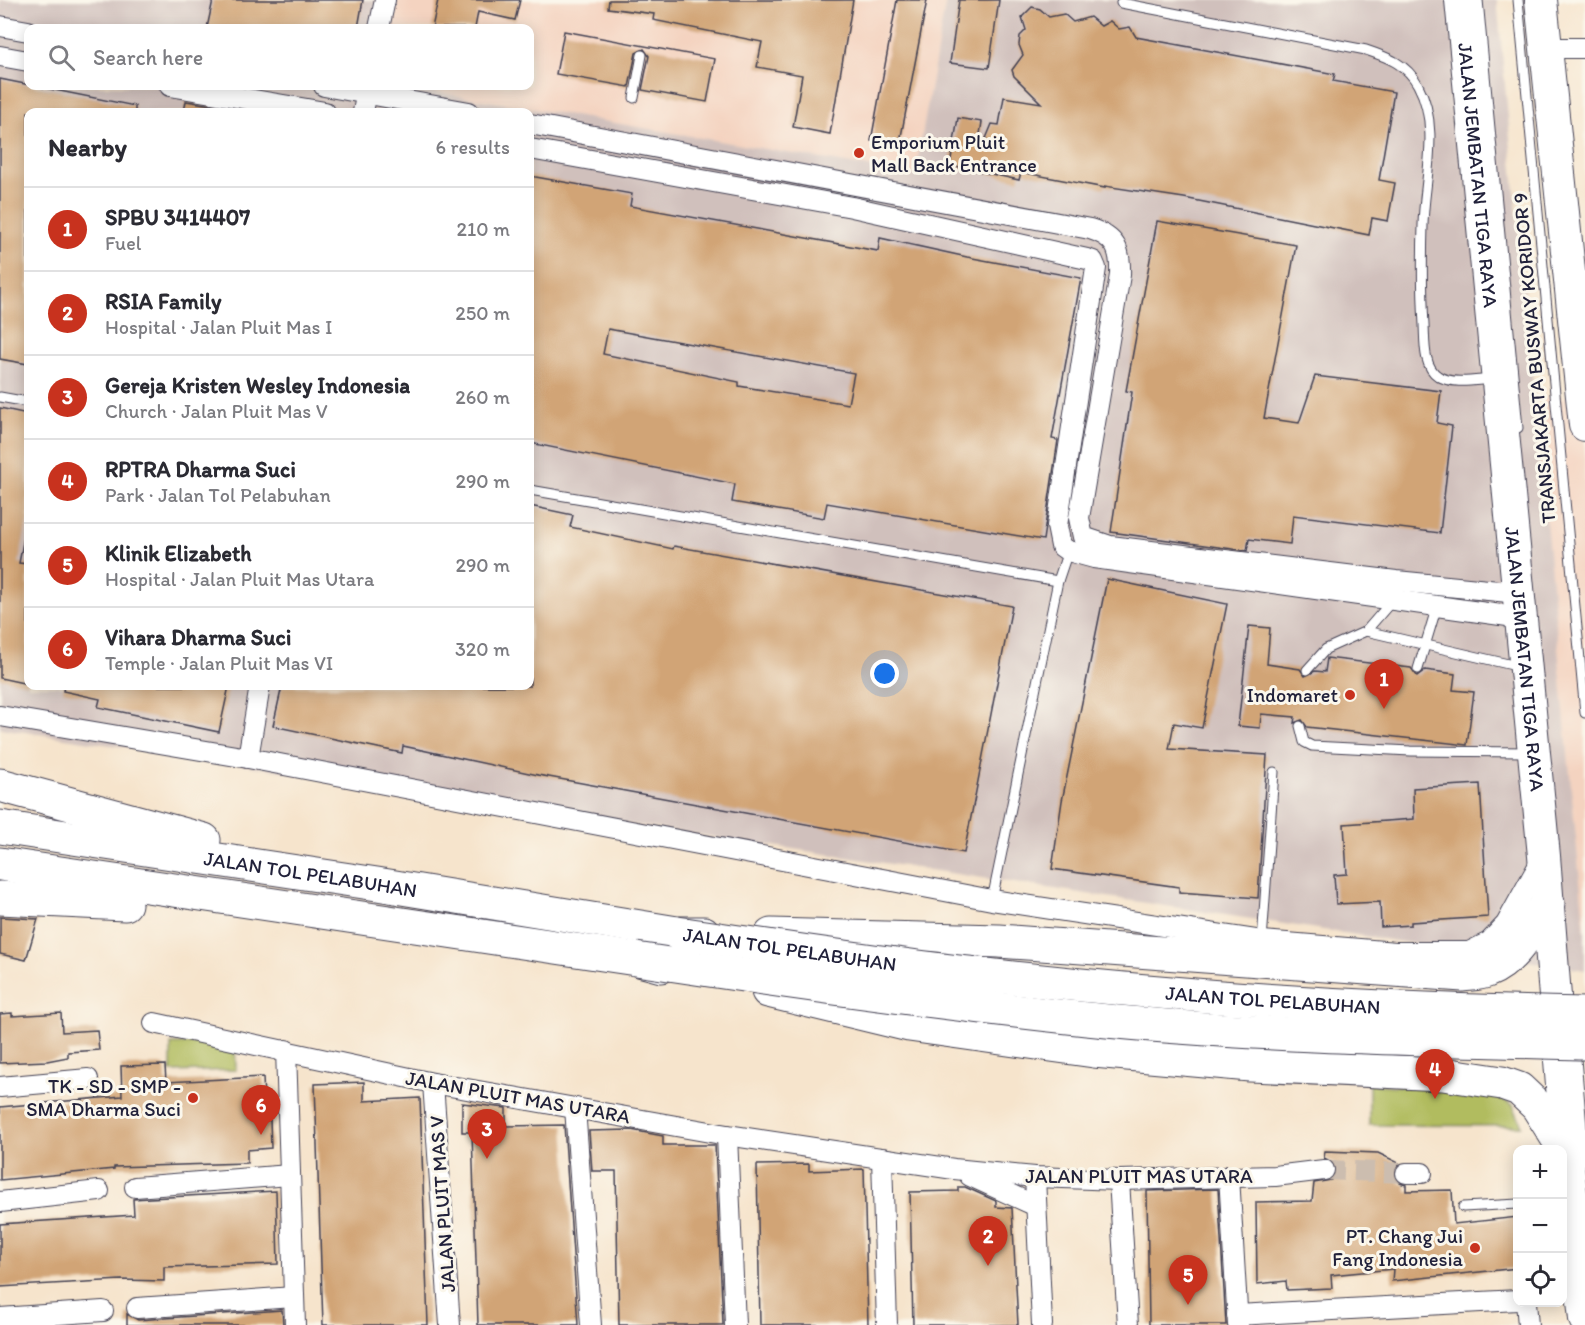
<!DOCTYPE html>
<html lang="en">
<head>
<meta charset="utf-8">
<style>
	:root { --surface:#fff; --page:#f7f7f7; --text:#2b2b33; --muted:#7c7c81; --line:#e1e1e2; --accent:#c8321e }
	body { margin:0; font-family:Itim,sans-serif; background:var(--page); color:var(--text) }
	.controls { position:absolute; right:18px; bottom:18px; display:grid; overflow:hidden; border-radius:12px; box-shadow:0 3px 15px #0003 }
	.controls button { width:54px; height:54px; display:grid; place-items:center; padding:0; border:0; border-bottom:2px solid var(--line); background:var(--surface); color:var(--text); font:30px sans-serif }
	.you { position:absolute; left:885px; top:674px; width:21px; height:21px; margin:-15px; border:4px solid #fff; border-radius:50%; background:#1a73e8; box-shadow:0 0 0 9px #1a73e833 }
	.badge { display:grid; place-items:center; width:39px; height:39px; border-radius:50%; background:var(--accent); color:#fff; font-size:20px; font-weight:700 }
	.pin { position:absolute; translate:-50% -50px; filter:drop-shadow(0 2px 3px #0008) }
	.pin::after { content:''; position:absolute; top:32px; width:21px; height:18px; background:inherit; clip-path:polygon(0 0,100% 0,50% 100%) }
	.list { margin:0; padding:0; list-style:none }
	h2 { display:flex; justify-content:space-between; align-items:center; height:78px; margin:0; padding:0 24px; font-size:26px }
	h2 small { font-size:20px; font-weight:400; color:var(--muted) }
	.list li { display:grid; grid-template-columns:39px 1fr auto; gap:18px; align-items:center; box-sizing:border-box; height:84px; padding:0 24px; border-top:2px solid var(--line) }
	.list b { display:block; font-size:22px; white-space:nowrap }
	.list p { margin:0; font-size:20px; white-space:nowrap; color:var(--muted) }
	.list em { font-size:20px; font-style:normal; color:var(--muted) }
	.icon { flex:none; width:33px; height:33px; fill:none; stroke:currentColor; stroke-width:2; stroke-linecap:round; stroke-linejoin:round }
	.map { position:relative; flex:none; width:1585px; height:1325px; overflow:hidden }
	.search { position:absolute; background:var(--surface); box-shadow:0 3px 15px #0003; left:24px; top:24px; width:510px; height:66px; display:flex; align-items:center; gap:15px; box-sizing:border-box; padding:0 21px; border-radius:12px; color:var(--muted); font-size:22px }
	.panel { position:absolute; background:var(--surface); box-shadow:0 3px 15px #0003; left:24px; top:108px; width:510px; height:582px; border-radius:12px }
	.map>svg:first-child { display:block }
	.built { fill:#f4d3c0 }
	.industrial { fill:#d0c0bc; fill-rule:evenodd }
	.green { fill:#b1bc5e; stroke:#6a6f4c; stroke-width:1.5 }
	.building { fill:#d1a476; fill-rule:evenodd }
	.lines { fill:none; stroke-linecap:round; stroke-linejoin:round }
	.minor-tunnel { stroke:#ccbdaf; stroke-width:20; stroke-dasharray:20 10; stroke-linecap:butt }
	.service-casing { stroke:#423f51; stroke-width:11 }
	.minor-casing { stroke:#423f51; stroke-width:22 }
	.trunk-casing { stroke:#423f51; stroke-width:34 }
	.motorway-casing { stroke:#423f51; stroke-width:35 }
	.service { stroke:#fff; stroke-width:9 }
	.minor { stroke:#fff; stroke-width:20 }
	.trunk { stroke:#fff; stroke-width:32 }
	.motorway { stroke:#fff; stroke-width:33 }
	.motorway-bridge-casing { stroke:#423f51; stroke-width:35; stroke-linecap:butt }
	.motorway-bridge { stroke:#fff; stroke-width:33 }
	.poi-dot { fill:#c8321e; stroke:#fbf7ec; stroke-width:2 }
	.labels { text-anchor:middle; stroke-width:6; stroke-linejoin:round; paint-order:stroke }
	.poi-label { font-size:20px; fill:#22223b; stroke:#fbf7ec; text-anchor:end }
	.street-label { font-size:20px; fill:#22223b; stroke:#fbf7ec }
</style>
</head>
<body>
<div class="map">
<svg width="1585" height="1325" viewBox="0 0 1585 1325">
	<rect width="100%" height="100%" fill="#fbf7ec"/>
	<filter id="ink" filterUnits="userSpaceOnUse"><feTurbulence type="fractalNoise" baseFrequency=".0167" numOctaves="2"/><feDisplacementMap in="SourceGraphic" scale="12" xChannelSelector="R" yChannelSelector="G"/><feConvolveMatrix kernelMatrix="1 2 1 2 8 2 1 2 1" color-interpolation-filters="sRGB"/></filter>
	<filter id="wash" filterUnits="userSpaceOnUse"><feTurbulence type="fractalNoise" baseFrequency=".008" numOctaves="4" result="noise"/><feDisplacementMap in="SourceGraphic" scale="24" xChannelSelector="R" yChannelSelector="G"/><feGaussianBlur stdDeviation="1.35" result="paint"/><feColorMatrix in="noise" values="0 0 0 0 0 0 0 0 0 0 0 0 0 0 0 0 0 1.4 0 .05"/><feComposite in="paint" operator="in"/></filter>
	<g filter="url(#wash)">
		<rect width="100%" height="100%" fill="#f6e4cc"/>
		<g class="built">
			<polygon points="398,0 946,0 915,175 401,86 530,86 530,28 393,28"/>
			<polygon points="1585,397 1585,934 1534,398"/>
		</g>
		<path class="industrial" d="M0,0h398l-5,28h-365v58h373l514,89 31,-175h551l88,934v36l-1585,-242zM28,112h502v574h-502z"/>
		<g class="green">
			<polygon points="235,1042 236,1070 171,1072 171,1044"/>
			<polygon points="1369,1084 1489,1093 1513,1105 1522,1126 1369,1125"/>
		</g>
		<g id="blocks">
			<g class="building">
				<polygon points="213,0 363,0 358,28 207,28"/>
				<polygon points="438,0 520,0 515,20 478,12 475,28 432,28"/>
				<polygon points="609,0 853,0 830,134 793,127 802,75 757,67 762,42 653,20 654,14 608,8"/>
				<polygon points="897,0 927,0 899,147 871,141"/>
				<polygon points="959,0 999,0 989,68 950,63"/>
				<polygon points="1032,7 1040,9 1049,17 1064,14 1073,22 1090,17 1101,26 1110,21 1119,29 1130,27 1136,37 1335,74 1333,81 1394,92 1379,180 1395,183 1388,221 1372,218 1369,235 1184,198 1105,186 1105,188 1021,172 1019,180 950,165 958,118 982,122 979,140 985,141 992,124 999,125 1004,97 1041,103 1014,76 1012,70 1023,55 1019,45 1020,36 1026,30 1022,17"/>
				<polygon points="564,31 715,59 707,102 642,90 649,56 644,49 636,53 629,87 556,74"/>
				<polygon points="0,79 135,106 135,112 28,112 28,364 0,359"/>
				<polygon points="186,101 255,112 184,112"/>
				<path d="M530,176l102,18 -2,12 248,45 2,-13 87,19 114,21 -29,161 6,1 -15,100 -216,-37 -3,15 -92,-16 3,-18 -205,-41zM608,329l246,44 -6,31 -109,-18v-4l-136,-28z"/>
				<polygon points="1157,221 1296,245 1264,418 1299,423 1315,376 1441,391 1437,423 1452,426 1440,533 1293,515 1290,544 1249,539 1247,551 1111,532 1132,392 1126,391"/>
				<polygon points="0,408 28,414 28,517 19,563 28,564 28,684 0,678"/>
				<polygon points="530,506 573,515 570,527 673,549 674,546 1012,606 964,853 538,775 403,746 402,753 273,726 282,686 530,686"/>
				<polygon points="1107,579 1227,604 1202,728 1174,723 1169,749 1267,755 1258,898 1179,892 1179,887 1052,869 1062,801"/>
				<polygon points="1249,626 1270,628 1267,664 1300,669 1305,676 1315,671 1325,672 1327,658 1411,668 1417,676 1425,670 1455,674 1453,690 1474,692 1467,745 1307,727 1302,720 1294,723 1295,717 1261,714 1260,728 1238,726"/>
				<polygon points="64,686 229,686 219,732 98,707 100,699 63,691"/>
				<polygon points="1480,784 1488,917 1411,922 1411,925 1381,927 1380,902 1336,904 1334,875 1347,874 1344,824 1414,819 1413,788"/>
				<polygon points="0,917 38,919 26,960 0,954"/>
				<polygon points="12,1013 12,1016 61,1013 62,1032 97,1030 99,1050 68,1052 68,1057 47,1061 0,1063 0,1014"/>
				<polygon points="165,1065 166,1082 263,1077 265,1120 270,1120 271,1148 247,1150 247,1163 114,1167 114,1169 0,1180 0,1107 122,1096 121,1066"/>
				<polygon points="364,1082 364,1101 420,1098 428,1325 323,1325 315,1084"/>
				<polygon points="462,1103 506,1108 506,1126 564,1125 578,1325 478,1325 472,1132 462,1132"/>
				<polygon points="631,1130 663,1136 663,1145 715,1145 723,1325 619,1325 616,1171 592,1171 589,1131"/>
				<polygon points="1325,1151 1378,1153 1399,1163 1394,1174 1400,1183 1406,1185 1406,1191 1452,1190 1454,1224 1518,1217 1518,1268 1392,1281 1393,1269 1331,1275 1332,1288 1287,1290 1286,1281 1257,1284 1256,1202 1312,1201 1314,1183 1331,1180 1335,1174 1334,1163 1324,1158"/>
				<polygon points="809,1164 809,1171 864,1169 868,1325 760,1325 757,1165"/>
				<polygon points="958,1187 965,1187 996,1201 996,1207 1012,1208 1018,1325 913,1325 910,1192 958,1191"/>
				<polygon points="1218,1189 1226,1325 1149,1325 1147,1191"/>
				<polygon points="276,1191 278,1264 164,1267 164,1281 121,1280 0,1287 0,1224 134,1215 133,1199"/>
				<polygon points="282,1310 283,1325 127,1325 127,1314 138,1320"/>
			</g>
		</g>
	</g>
	<g filter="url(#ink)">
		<use href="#blocks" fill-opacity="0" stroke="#423f51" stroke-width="1.5"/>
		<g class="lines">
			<polyline class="minor-tunnel" points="1324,1170 1406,1173"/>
			<g class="service-casing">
				<g id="service">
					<polyline points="1478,0 1518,428"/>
					<polyline points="1518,0 1585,713"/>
					<path d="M1121,3l245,47c21,7 41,14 52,35 23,42 6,95 5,140 -1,33 -1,67 1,100 1,17 -1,41 14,51 15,9 38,4 54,3"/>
					<polyline points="634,98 642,55"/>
					<polyline points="0,397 28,402"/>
					<polyline points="530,490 1058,581"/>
					<polyline points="1366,631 1521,667"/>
					<polyline points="1418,669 1437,606"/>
					<polyline points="1307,670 1326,649 1366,631 1392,601"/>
					<polyline points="1300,726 1304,742 1312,746 1411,751 1529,752"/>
					<polyline points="992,900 1058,581 1068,551"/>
					<polyline points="1262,941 1274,772"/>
					<polyline points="1575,1048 1585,1161"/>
					<polyline points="1463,1207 1518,1204"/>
				</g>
			</g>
			<g class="minor-casing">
				<g id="minor">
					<polyline points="0,26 28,31"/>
					<polyline points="379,28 385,0"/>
					<polyline points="1546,48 1585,48"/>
					<polyline points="0,56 28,61"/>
					<polyline points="170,86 325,112"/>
					<polyline points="324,86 469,112"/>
					<polyline points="363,112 368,86"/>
					<path d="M530,124l560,105c26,8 31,21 30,46l-41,243 4,19 27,9 286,35 123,12"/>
					<polyline points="530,149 852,207 1087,259 1093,261 1096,268 1057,526 1061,546 1068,551 1094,558 1522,618"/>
					<polyline points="0,716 248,758 992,900 1262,941 1396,952 1469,952 1489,942 1506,924 1542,859"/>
					<polyline points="248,758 260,686"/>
					<polyline points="154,1023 433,1083 727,1135 954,1169 1035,1177 1119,1180 1275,1176 1324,1170"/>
					<polyline points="286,1050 295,1325"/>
					<polyline points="433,1083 450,1325"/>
					<polyline points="0,1087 88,1079"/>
					<polyline points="575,1108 591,1325"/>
					<polyline points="727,1135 735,1325"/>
					<polyline points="882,1158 887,1325"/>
					<polyline points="1406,1173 1422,1173"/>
					<polyline points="970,1176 1036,1206"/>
					<polyline points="1229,1176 1238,1325"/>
					<polyline points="1035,1177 1042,1325"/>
					<polyline points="1119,1180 1128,1325"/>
					<polyline points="135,1187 290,1175"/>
					<polyline points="0,1202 99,1191"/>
					<polyline points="1526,1302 1528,1325"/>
					<polyline points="137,1308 294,1297"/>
					<polyline points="1237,1315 1518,1300"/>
					<polyline points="0,1318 103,1311"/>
				</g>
			</g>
			<g class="trunk-casing">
				<g id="trunk">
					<path id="s1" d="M1461,0l83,856 25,319 16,144"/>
					<polyline points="1541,0 1585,425"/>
				</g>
			</g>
			<g class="motorway-casing">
				<g id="motorway">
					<polyline points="0,785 204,840"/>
					<path id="s2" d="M0,827l377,57 300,49h27"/>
					<polyline points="0,864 636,959 662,966"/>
					<polyline points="0,898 125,904"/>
					<path d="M771,935l228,6 464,34c8,-1 17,-1 24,-4 28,-10 45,-45 61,-68"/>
					<polyline points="768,991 909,1025 1094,1051 1250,1065 1443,1074 1502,1083 1519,1089 1537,1106 1568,1155"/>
				</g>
			</g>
			<use href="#service" class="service"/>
			<use href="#minor" class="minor"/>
			<use href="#trunk" class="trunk"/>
			<use href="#motorway" class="motorway"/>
			<g class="motorway-bridge-casing">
				<g id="motorway-bridge">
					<path id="s3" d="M677,933c100,14 200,30 300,41 202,23 405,36 608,40"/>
					<path d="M636,959c150,23 300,44 451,60 166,17 332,20 498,24"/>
				</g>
			</g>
			<use href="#motorway-bridge" class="motorway-bridge"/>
		</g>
	</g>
	<g class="poi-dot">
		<circle cx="859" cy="153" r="6"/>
		<circle cx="1350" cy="695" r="6"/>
		<circle cx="193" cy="1098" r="6"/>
		<circle cx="1475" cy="1248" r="6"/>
	</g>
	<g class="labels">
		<g class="poi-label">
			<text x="871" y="149" text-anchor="start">Emporium Pluit<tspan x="871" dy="23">Mall Back Entrance</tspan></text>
			<text x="1338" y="702">Indomaret</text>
			<text x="181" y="1093">TK - SD - SMP -<tspan x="181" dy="23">SMA Dharma Suci</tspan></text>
			<text x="1463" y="1243">PT. Chang Jui<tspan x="1463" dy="23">Fang Indonesia</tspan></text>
		</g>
		<g class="street-label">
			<text dy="7" stroke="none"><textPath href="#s1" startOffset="176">JALAN JEMBATAN TIGA RAYA</textPath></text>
			<text transform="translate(1534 358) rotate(-95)" y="7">TRANSJAKARTA BUSWAY KORIDOR 9</text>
			<text dy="7" stroke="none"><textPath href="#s1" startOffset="662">JALAN JEMBATAN TIGA RAYA</textPath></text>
			<text dy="7" stroke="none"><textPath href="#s2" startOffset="314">JALAN TOL PELABUHAN</textPath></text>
			<text dy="7" stroke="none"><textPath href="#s3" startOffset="114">JALAN TOL PELABUHAN</textPath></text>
			<text dy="7" stroke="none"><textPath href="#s3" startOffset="600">JALAN TOL PELABUHAN</textPath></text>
			<text transform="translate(518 1097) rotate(10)" y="7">JALAN PLUIT MAS UTARA</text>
			<text x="1139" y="1183">JALAN PLUIT MAS UTARA</text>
			<text transform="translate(442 1204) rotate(-94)" y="7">JALAN PLUIT MAS V</text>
		</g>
	</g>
</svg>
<div class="controls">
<button>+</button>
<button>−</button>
<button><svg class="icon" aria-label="locate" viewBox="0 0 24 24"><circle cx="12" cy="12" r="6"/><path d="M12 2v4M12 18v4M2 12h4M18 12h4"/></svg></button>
</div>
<div class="you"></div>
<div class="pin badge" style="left:1384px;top:709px">1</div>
<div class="pin badge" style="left:988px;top:1266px">2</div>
<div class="pin badge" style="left:487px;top:1159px">3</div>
<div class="pin badge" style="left:1435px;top:1099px">4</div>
<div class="pin badge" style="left:1188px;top:1305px">5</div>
<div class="pin badge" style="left:261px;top:1135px">6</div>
<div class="search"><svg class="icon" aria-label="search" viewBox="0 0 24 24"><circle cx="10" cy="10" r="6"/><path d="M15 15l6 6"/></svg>Search here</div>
<section class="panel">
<h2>Nearby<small>6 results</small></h2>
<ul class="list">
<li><span class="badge">1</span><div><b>SPBU 3414407</b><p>Fuel</p></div><em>210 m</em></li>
<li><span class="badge">2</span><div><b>RSIA Family</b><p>Hospital · Jalan Pluit Mas I</p></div><em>250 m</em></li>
<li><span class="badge">3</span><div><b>Gereja Kristen Wesley Indonesia</b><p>Church · Jalan Pluit Mas V</p></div><em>260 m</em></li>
<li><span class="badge">4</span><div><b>RPTRA Dharma Suci</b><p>Park · Jalan Tol Pelabuhan</p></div><em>290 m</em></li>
<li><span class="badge">5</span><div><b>Klinik Elizabeth</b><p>Hospital · Jalan Pluit Mas Utara</p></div><em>290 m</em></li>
<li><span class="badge">6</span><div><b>Vihara Dharma Suci</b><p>Temple · Jalan Pluit Mas VI</p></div><em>320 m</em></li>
</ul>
</section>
</div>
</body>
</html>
